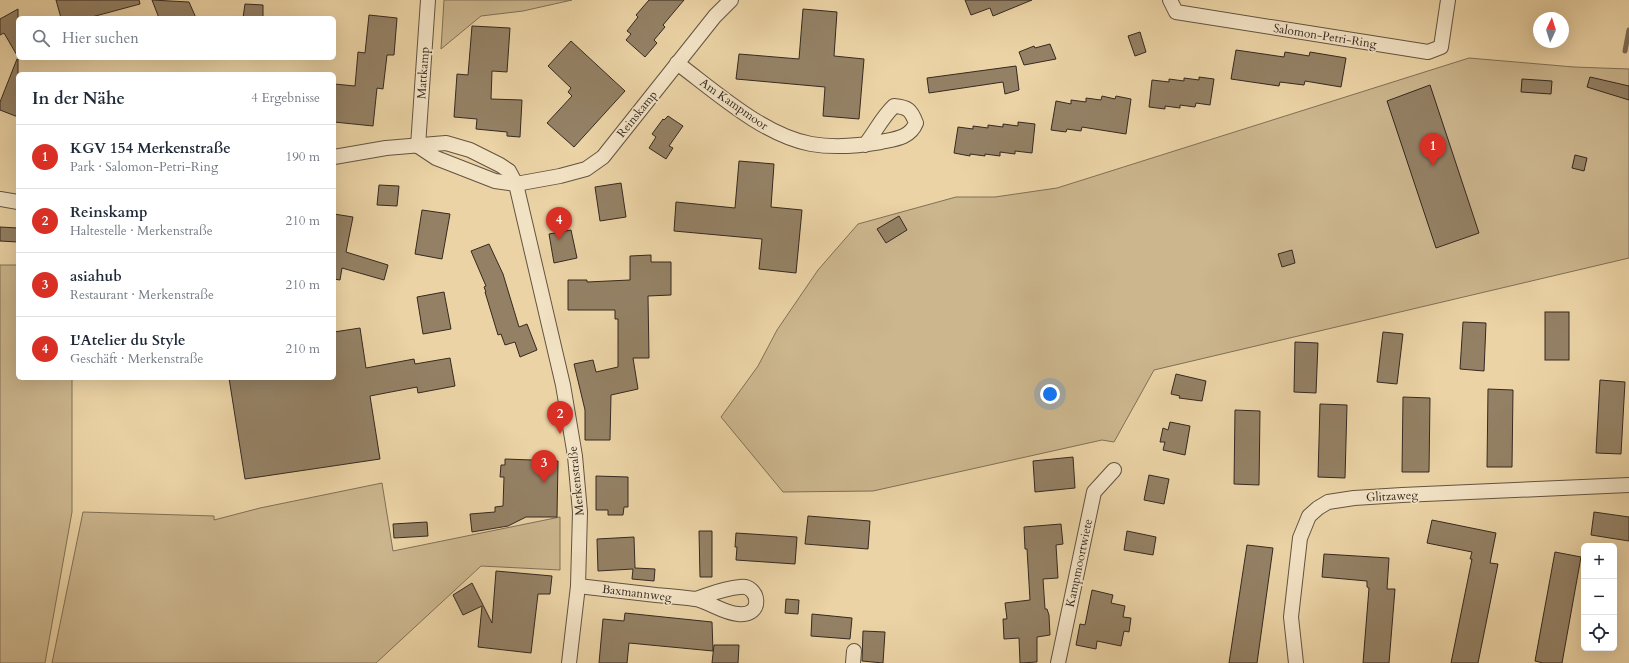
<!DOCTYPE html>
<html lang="de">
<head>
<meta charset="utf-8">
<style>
	:root { --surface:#fff; --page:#f2f2f3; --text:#1f2937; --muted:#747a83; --line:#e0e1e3; --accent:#d93025 }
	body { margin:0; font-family:Cardo,serif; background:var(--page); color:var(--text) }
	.controls { position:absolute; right:12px; bottom:12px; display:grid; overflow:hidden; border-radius:6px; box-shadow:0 4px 16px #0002 }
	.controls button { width:36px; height:36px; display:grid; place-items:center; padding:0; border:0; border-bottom:1px solid var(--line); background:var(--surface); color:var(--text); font:20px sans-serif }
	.compass { position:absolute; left:1533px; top:12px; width:36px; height:36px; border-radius:50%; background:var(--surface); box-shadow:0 4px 16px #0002; rotate:4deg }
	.you { position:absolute; left:1050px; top:394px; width:14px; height:14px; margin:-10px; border:3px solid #fff; border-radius:50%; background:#1a73e8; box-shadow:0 0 0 6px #1a73e833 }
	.badge { display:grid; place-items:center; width:26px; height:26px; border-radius:50%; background:var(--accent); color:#fff; font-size:13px; font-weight:700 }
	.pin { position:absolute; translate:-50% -33px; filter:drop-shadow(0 1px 2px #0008) }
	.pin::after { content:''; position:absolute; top:21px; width:14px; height:12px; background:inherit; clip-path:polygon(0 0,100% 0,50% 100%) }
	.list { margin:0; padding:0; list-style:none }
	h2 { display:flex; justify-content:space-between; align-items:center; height:52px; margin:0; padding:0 16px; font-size:17px }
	h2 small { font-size:13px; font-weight:400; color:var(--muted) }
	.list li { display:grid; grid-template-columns:26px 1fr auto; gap:12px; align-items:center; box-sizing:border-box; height:64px; padding:0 16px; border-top:1px solid var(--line) }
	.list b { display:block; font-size:15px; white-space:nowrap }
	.list p { margin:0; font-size:13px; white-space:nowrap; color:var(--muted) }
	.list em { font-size:13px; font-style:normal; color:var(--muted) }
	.icon { flex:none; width:22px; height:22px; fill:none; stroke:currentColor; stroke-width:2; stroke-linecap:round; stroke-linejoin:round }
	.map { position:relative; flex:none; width:1629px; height:663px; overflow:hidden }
	.search { position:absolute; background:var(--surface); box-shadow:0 4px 16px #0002; left:16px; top:16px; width:320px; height:44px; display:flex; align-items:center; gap:10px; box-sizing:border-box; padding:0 14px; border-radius:6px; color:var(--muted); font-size:15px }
	.panel { position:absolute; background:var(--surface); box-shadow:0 4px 16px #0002; left:16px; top:72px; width:320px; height:308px; border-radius:6px }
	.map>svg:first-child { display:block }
	.green { fill:#ccb68e; stroke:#807057 }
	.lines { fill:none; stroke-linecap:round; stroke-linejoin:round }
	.stream { stroke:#7d6c55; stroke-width:5 }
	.building { fill:#948165; stroke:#352920 }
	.street-casing { stroke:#625441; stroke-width:16 }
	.street { stroke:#f2e2c4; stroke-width:14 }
	.labels { text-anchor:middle; stroke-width:3; stroke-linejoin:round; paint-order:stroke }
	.street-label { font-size:12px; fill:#352920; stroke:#f2e2c4 }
</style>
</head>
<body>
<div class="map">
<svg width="1629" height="663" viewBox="0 0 1629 663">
	<rect width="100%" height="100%" fill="#ebd3a5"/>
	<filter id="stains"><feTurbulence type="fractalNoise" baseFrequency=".005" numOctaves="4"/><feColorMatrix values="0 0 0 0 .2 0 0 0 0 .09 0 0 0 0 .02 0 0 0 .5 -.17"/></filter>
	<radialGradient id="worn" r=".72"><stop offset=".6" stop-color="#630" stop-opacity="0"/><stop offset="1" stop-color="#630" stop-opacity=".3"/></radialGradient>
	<g class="green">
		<polygon points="444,0 572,0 523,11 481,16 441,49"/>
		<polygon points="1469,58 1574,67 1629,69 1629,258 1154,370 1114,442 1102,440 873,491 783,492 721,417 758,366 777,330 818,270 858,224 956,197 995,197 1057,188"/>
		<polygon points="0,265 18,265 18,378 72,378 72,512 45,663 0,663"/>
		<polygon points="382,483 393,551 560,517 560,570 481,566 376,663 52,663 83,512 214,516 214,520 260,508"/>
	</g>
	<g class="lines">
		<polyline class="stream" points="1625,51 1629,30"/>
	</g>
	<g class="building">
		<polygon points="56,0 139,0 140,4 88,18 61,18"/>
		<polygon points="152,0 189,2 196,18 159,18"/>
		<polygon points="649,0 684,0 663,25 665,27 654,40 657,43 645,57 626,40 631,34 627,31 638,17 636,15"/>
		<polygon points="965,0 1032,0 993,16 990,8 971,15"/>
		<polygon points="245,4 263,5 263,18 243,18"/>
		<polygon points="18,9 18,57 4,33 0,35 0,19"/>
		<polygon points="803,9 837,12 834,56 864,59 859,119 823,116 825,87 736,79 739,54 799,59"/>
		<polygon points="369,15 397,18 394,55 387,55 383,89 377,88 373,126 334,122 334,84 355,86 358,52 365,53"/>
		<polygon points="472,26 510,28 507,72 492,71 491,99 522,100 520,137 507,136 507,132 476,129 477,119 454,117 457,74 468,75"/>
		<polygon points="1140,32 1146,52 1135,56 1128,36"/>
		<polygon points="571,41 625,91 574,147 547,123 572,96 568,92 571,88 548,66"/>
		<polygon points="1050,44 1056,59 1024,65 1019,52 1034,46 1035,48"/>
		<polygon points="1236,50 1284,57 1285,52 1309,56 1310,52 1346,58 1341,87 1305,81 1304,85 1280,82 1279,86 1231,79"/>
		<polygon points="17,59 18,59 18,117 0,110 0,102"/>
		<polygon points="1016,66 1019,90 1005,94 1003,82 929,93 927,78"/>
		<polygon points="1199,77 1214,79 1210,105 1196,103 1195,107 1180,105 1180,108 1165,106 1165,109 1149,107 1152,80 1169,82 1169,79 1184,81 1184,78 1199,80"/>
		<polygon points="1590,77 1629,86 1629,100 1587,87"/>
		<polygon points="1522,79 1552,81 1551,94 1521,92"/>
		<polygon points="1430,85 1479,233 1436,248 1387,101"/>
		<polygon points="1102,96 1115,99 1116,96 1131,99 1126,134 1082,127 1081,131 1067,129 1066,132 1051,130 1056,101 1071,104 1071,100 1086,102 1086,98 1101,100"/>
		<polygon points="668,116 683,126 669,146 673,148 666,159 649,148 656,137 652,134 663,119 664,120"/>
		<polygon points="1018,122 1035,124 1032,153 1015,151 1015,154 1000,152 1000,156 985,154 985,156 970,154 970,156 954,153 958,127 973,129 973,126 988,128 988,125 1003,127 1003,124 1018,126"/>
		<polygon points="1575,155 1587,158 1584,171 1572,168"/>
		<polygon points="739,161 774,164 771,207 802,210 796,273 759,269 762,239 674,231 676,202 735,208"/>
		<polygon points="621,183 626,217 600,221 595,187"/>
		<polygon points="379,185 399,186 397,206 377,205"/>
		<polygon points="422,210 450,214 442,259 415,254"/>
		<polygon points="334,214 353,217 346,252 388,265 384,280 342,268 340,280 334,279"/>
		<polygon points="899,216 907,230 886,243 877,229"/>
		<polygon points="0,227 18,228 18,242 0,241"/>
		<polygon points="571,230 577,258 554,263 549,234"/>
		<polygon points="489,244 503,274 519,327 527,324 537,350 520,357 515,342 505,345 501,334 498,335 485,292 486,292 484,287 486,286 471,251"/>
		<polygon points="1292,250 1295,263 1282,267 1278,254"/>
		<polygon points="651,255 651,262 671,262 671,295 648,296 649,358 633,358 638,389 611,395 610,440 585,440 585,410 574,364 593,360 596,372 618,367 618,319 615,319 615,310 568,310 568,280 587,280 587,282 630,280 630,256"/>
		<polygon points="444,292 451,329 423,334 417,297"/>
		<rect x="1545" y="312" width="24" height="48"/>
		<polygon points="1463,322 1486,323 1484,371 1460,369"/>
		<polygon points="360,328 366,368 414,359 415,364 450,358 455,386 418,393 417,387 370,396 380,459 245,479 229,378 334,378 334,332"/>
		<polygon points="1383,332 1403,334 1397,384 1377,382"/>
		<polygon points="1295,342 1318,343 1316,393 1294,392"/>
		<polygon points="1176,374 1206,381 1202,401 1179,398 1180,396 1171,394"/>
		<polygon points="1600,380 1625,382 1621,454 1596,453"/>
		<polygon points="1488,389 1513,390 1512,467 1487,467"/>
		<polygon points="1403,397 1430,398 1429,472 1402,472"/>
		<polygon points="1320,404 1347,405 1345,478 1318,477"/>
		<polygon points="1235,410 1260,411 1259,485 1234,484"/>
		<polygon points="1170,422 1190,426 1185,455 1163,450 1165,442 1160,442 1163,428 1168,430"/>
		<polygon points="1073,457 1075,488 1035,492 1033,461"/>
		<polygon points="505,459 558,461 557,517 526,517 508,526 472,532 470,514 495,512 495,507 503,506 504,477 500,477 501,465 505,465"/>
		<polygon points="1149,475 1169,479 1164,504 1144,500"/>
		<polygon points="596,476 628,477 628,507 624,507 623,515 608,515 608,510 596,510"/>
		<polygon points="1594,512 1629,517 1629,541 1591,535"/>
		<polygon points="808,516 870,521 868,549 805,544"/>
		<polygon points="1432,520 1496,533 1490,563 1498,564 1478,663 1451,663 1472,559 1470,559 1472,552 1427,543"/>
		<polygon points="427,522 428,536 394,538 393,524"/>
		<polygon points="1061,524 1063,544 1056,545 1058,578 1043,579 1045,609 1047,609 1049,615 1050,635 1037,637 1037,662 1020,663 1019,638 1004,639 1003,619 1007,619 1005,603 1030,600 1027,549 1025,549 1024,527"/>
		<polygon points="699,531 712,531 712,577 700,577"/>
		<polygon points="1127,531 1156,537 1153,555 1124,550"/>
		<polygon points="736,533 797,537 795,564 736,560 737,547 735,547"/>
		<polygon points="634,537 635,568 655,569 654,581 632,579 633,569 598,571 597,539"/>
		<polygon points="1247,545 1273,548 1257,663 1229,663"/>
		<polygon points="1555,552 1581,557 1562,663 1543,663 1535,661"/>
		<polygon points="1324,554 1389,558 1387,589 1395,589 1389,663 1363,663 1369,588 1367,587 1367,581 1322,577"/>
		<polygon points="496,571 552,576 550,594 538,594 531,653 478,647 482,606 463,615 453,595 472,583 492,623"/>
		<polygon points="1092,590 1113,595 1111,603 1125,606 1123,617 1131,618 1129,632 1124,631 1121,646 1097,641 1096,649 1076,645 1080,624 1085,625"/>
		<polygon points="786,599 799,600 798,614 785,613"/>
		<polygon points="625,613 712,622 713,651 629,643 627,663 599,663 603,619 624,621"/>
		<polygon points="812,614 852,618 850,639 811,636"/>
		<polygon points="863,631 885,632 883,663 862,661"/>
		<polygon points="714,645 739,645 738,663 712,663"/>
	</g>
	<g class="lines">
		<g class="street-casing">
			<g id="street">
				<polyline points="1170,0 1176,12 1428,52 1441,47 1448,0"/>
				<path d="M677,63c39,29 86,72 134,81 23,4 47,2 70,-2 14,-3 29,-4 35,-19 -5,-13 -8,-16 -22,-17 -11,10 -19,26 -29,39"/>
				<polyline points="418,146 436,158 495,181 516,184 560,176 586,169 603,157 715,16 731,0"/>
				<polyline points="418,146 428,0"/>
				<polyline points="334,157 386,148 446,143 470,150 500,165 509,171 516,184 563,385 575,456 580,512 578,586 569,663"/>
				<polyline points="0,199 18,202"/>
				<path d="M578,586c26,3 52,6 78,9 13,1 27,2 39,4 15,3 28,14 43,15 27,3 21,-30 2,-27 -16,1 -29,7 -44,12"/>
				<polyline points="853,663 854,651"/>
				<polyline points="1058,663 1094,492 1114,470"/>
				<polyline points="1296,663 1291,617 1300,538 1309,516 1318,508 1328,502 1354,498 1402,495 1629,485"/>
			</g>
		</g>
		<use href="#street" class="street"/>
	</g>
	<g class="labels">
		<g class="street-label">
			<text transform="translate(1325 36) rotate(9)" y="4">Salomon-Petri-Ring</text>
			<text transform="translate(423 73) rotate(-86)" y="4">Mattkamp</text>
			<text transform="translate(734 104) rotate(35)" y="4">Am Kampmoor</text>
			<text transform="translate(637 114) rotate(-51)" y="4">Reinskamp</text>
			<text transform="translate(576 481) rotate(-96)" y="4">Merkenstraße</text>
			<text transform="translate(1392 496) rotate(-3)" y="4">Glitzaweg</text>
			<text transform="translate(1079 563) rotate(-78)" y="4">Kampmoortwiete</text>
			<text transform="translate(637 593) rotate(7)" y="4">Baxmannweg</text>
		</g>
	</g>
	<rect width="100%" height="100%" filter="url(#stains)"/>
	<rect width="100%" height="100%" fill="url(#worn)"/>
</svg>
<div class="controls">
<button>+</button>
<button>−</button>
<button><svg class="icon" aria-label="locate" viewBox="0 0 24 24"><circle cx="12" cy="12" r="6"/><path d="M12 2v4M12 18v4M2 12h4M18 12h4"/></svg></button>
</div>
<svg class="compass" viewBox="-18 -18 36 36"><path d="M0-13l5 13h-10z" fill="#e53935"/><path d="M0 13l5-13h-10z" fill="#747a83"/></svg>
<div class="you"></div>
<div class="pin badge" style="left:1433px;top:166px">1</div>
<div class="pin badge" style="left:560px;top:434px">2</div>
<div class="pin badge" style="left:544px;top:483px">3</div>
<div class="pin badge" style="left:559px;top:240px">4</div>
<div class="search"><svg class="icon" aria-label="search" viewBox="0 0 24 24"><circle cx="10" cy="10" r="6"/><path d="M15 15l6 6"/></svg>Hier suchen</div>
<section class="panel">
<h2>In der Nähe<small>4 Ergebnisse</small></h2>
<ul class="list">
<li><span class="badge">1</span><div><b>KGV 154 Merkenstraße</b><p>Park · Salomon-Petri-Ring</p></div><em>190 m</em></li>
<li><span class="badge">2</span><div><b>Reinskamp</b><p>Haltestelle · Merkenstraße</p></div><em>210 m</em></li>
<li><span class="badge">3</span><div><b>asiahub</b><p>Restaurant · Merkenstraße</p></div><em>210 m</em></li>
<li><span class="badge">4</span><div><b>L'Atelier du Style</b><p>Geschäft · Merkenstraße</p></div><em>210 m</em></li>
</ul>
</section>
</div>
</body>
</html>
